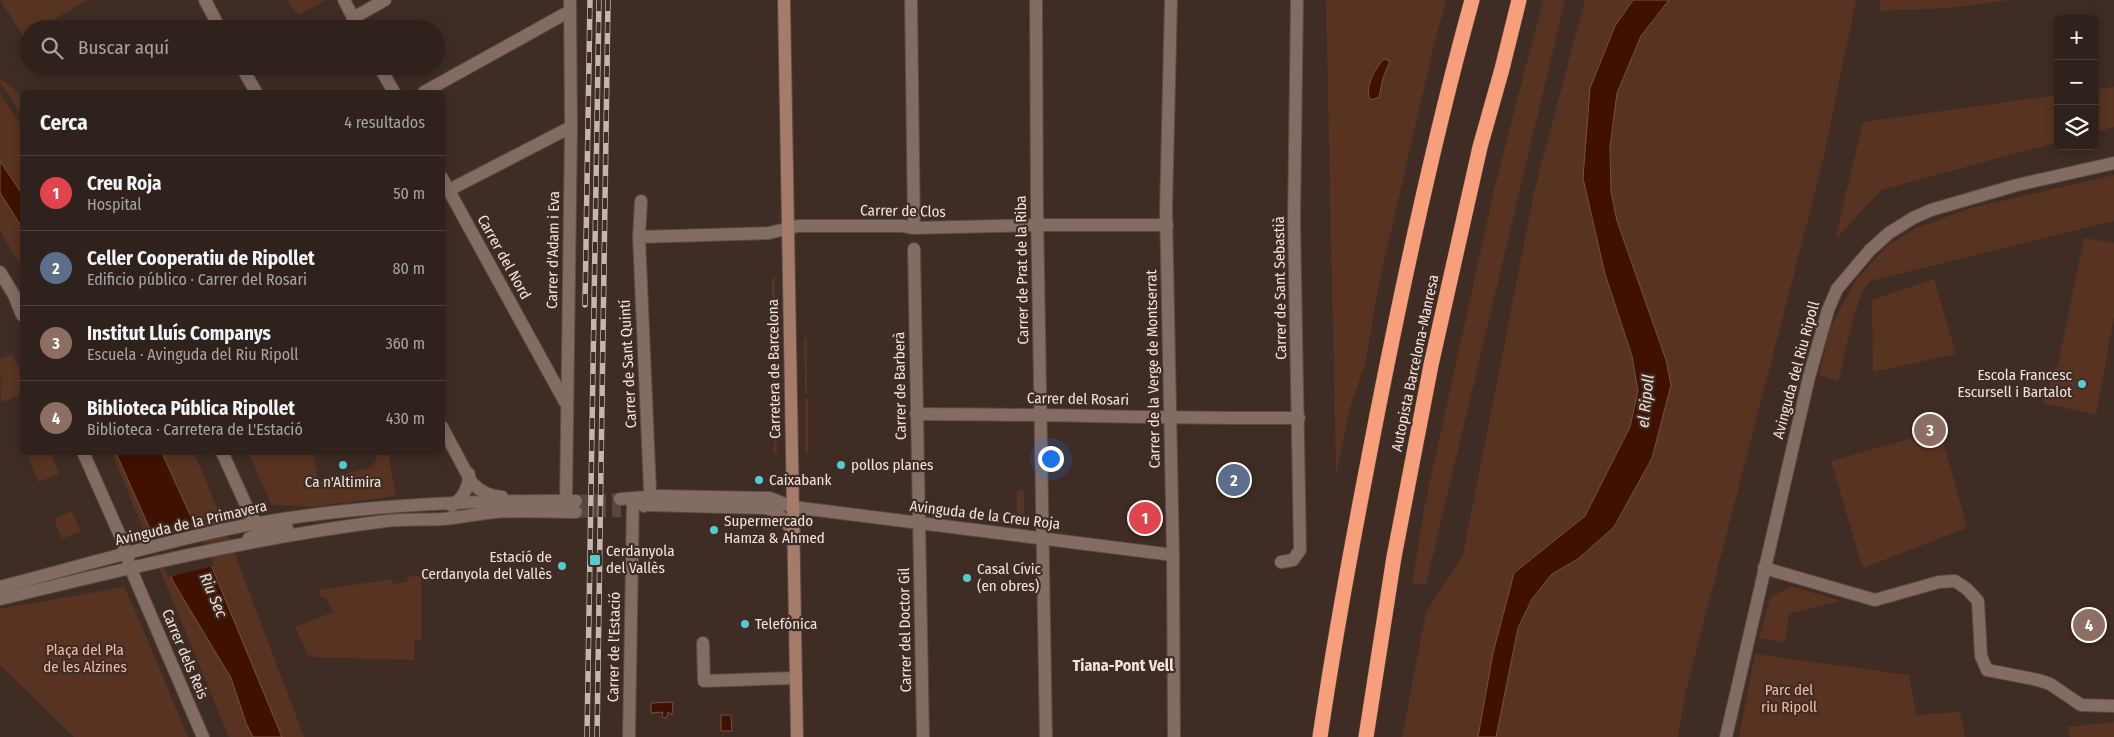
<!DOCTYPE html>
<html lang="es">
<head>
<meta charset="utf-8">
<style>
	:root { --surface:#2f211b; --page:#372924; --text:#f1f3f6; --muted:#a7a3a3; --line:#4a3e3a; --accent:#b45309 }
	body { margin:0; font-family:"Fira Sans Condensed",sans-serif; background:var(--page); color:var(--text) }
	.controls { position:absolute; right:15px; top:15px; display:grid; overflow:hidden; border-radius:8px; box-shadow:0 2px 12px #0003 }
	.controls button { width:45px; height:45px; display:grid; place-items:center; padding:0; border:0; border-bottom:1px solid var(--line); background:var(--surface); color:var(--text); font:25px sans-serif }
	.you { position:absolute; left:1050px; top:458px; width:18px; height:18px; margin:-12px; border:4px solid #fff; border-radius:50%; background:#1a73e8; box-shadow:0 0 0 8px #1a73e833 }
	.badge { display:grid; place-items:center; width:32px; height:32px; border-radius:50%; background:var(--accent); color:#fff; font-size:16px; font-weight:700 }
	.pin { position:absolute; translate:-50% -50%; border:2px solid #fff; box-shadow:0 1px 5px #0006 }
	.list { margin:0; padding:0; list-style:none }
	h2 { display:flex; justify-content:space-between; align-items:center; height:65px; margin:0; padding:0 20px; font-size:21px }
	h2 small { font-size:16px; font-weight:400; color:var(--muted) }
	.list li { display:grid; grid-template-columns:32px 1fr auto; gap:15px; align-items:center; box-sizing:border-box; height:75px; padding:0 20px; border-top:1px solid var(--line) }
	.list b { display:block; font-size:19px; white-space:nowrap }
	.list p { margin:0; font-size:16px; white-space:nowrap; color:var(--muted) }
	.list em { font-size:16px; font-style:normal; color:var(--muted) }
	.icon { flex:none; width:28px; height:28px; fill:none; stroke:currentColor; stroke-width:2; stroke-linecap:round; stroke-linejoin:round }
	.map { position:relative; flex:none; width:2114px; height:737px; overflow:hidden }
	.search { position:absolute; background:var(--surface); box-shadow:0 2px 12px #0003; left:20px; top:20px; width:425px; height:55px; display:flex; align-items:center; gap:12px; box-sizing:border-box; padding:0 18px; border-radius:28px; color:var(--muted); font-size:19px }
	.panel { position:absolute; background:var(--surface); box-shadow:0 2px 12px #0003; left:20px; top:90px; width:425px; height:365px; border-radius:8px }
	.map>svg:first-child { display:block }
	.green { fill:#583322 }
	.water { fill:#401100; stroke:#755043 }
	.pier { fill:#3f2c24 }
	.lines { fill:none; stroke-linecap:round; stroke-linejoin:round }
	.minor-tunnel { stroke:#5a4740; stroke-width:12; stroke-dasharray:12 6; stroke-linecap:butt }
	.minor-casing { stroke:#5a4a43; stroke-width:14 }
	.tertiary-casing { stroke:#5a4a43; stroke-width:14 }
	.secondary-casing { stroke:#5a4a43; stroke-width:14 }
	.motorway-casing { stroke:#5a4a43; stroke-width:16 }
	.minor { stroke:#826c63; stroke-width:12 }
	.tertiary { stroke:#826c63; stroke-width:12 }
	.secondary { stroke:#a57b6a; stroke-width:12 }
	.motorway { stroke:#f79f7a; stroke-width:15 }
	.rail-casing { stroke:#c3b5af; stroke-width:5.5 }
	.rail { stroke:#3f2c24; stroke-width:4; stroke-dasharray:11; stroke-linecap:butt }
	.poi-dot { fill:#53cdcb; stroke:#3f2c24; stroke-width:2 }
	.labels { text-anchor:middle; stroke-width:4.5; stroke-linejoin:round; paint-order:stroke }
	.street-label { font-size:15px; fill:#f0e3de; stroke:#3f2c24 }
	.poi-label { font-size:15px; fill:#f0e3de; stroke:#3f2c24; text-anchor:start }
	.park-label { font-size:15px; fill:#f5baa1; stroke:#3f2c24 }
	.water-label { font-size:16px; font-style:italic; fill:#f2ddd5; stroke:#3f2c24 }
	.neighbourhood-label { font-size:16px; font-weight:bold; fill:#f0e3de; stroke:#3f2c24 }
</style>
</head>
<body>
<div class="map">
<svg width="2114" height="737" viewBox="0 0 2114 737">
	<rect width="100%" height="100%" fill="#3f2c24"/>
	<g class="green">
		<polygon points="0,0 87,0 38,29 29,29 29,34 24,37"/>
		<polygon points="287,0 326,0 298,15"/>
		<polygon points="1326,0 1446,0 1433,49 1380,279 1365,364 1351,404 1336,474"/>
		<polygon points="1543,0 1565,0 1426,584 1412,584 1424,509 1494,190"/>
		<polygon points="1585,0 1633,0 1615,26 1583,178 1605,274 1632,356 1638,391 1631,425 1585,516 1514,573 1493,653 1478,737 1402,737 1426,612 1463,555 1535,188"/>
		<path d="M1669,0h187l-34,165 -136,526 -8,46h-182c11,-52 15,-124 55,-162 7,-7 19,-11 27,-16l93,-174 -5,-25 -49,-139 -6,-29 -1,-45 7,-54 24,-57z"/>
		<polygon points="1881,0 2010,0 1950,8 1879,11"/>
		<polygon points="0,79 22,95 22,116 0,82"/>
		<polygon points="2114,87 2114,127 2095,132 2095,89"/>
		<polygon points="0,94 22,126 22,268 0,231"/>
		<polygon points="2058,95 2058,142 1881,190 1835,240 1863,122"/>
		<path d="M2114,175v46l-244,60c-15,14 -26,77 -31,100l-20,-6 11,-47 26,-48 31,-34 29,-18 55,-20z"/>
		<polygon points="2084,238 2114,243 2114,316 2096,415 2043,403 2058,364"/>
		<polygon points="772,277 775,277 775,333 772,331"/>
		<polygon points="1934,279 1956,354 1873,372 1872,300"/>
		<polygon points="804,337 807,338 807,393 805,393"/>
		<polygon points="775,338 777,395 772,393 772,339"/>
		<polygon points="12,354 22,376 22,393 1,403 0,359"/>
		<polygon points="805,398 808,399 808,453 805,454"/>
		<polygon points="776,399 777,454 774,454 772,400"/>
		<polygon points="1940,430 1967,528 1863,568 1831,461"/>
		<polygon points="27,453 51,453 59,474 38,482"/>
		<polygon points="112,453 194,453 220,515 304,737 229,737"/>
		<path d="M248,453h65l5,27 51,-12c5,-4 9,-8 8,-15h11l8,43 -85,11 -39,-2z"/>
		<polygon points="1017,491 1024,491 1024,525 1017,524"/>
		<polygon points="72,511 81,531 62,539 54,519"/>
		<polygon points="415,576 421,577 421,640 415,640 414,660 309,657 295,627 333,612 326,598 320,597 319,590 392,579 393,584 407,582 408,577"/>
		<polygon points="1791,586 1841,601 1789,614 1785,643 1759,638 1770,598"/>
		<polygon points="124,587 134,608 188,737 74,737 0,665 0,609"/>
		<polygon points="1755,654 1909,675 1916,715 1960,712 1965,737 1739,737"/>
		<polygon points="2114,722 2114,737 2070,737 2067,727"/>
	</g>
	<g class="water">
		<polygon points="1633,0 1669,0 1641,36 1617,93 1610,147 1611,192 1617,221 1666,360 1671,385 1652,458 1614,527 1578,559 1552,574 1532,599 1518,628 1496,737 1478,737 1493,653 1514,573 1585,516 1630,427 1638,391 1632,356 1605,274 1583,178 1590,88 1615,26"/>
		<path d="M1384,59l6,2 -7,17 -4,19 -8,3c-8,-11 5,-33 13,-41z"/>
		<polygon points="0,161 22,194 22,227 0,193"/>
		<polygon points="116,453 162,453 192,519 282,737 253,737 246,723 231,678 174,583"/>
		<polygon points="673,702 672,715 668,712 667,717 665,718 662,717 663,712 651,713 651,703"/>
		<polygon points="721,715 731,715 732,731 721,731"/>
	</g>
	<polygon class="pier" points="196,521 214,566 168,577 149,533"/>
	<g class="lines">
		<g class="minor-tunnel">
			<polyline points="576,501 620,499"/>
			<polyline points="576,512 621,511"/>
		</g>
		<g class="minor-casing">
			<g id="minor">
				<polyline points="205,0 220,29"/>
				<polyline points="344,0 359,29"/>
				<polyline points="911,0 914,228"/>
				<polyline points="1036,0 1037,210 1046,737"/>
				<polyline points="1171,0 1166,210 1173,555 1174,737"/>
				<polyline points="353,18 385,0"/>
				<polyline points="241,66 256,92"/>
				<polyline points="379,66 394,92"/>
				<polyline points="424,92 570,11"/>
				<polyline points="442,178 565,402"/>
				<polyline points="449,190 571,127"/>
				<polyline points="641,201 639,237 650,490 650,496 644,506"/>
				<polyline points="639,237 769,233 798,226 903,226 914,228 1037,225 1167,225"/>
				<polyline points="914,249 923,737"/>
				<polyline points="0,272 14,295 22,315"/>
				<path d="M916,414c128,0 255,5 383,4"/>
				<path d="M442,427l30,56c9,9 17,13 30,14"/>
				<polyline points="83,452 122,540 130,567 203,737"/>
				<polyline points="222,452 251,516 261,527"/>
				<polyline points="620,499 660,496 770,498 793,507 1173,555"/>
				<polyline points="566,501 571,127 570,0"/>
				<polyline points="648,505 765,508 776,511 794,532"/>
				<path d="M452,506c11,-8 17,-19 17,-32"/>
				<polyline points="249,538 266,531 287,528"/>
				<polyline points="1281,562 1293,560 1300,550 1294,220 1297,0"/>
				<polyline points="1764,568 1875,600 1939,582 1955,581 1967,589 1978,601 1981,656 1987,670 2038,680 2050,684 2081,705 2114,706"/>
				<path d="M0,587c77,-20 154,-43 232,-59 109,-22 232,-28 344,-27"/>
				<path d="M0,599c127,-31 256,-62 386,-78 19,-2 38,-1 57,-2 18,-2 35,-5 53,-7 26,-2 53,0 80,0"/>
				<polyline points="703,643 704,681 796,678"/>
				<polyline points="629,737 633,498"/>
			</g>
		</g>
		<g class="tertiary-casing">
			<polyline id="tertiary" points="1726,737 1809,377 1828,310 1837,289 1870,250 1889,233 1913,218 1931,210 2017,185 2114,163"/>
		</g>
		<g class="secondary-casing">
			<polyline id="secondary" points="784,0 797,737"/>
		</g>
		<g class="motorway-casing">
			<g id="motorway">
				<path d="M1320,737c13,-89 29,-177 46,-265 30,-158 63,-316 106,-472"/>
				<polyline points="1366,737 1394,557 1431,365 1480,147 1502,69 1519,0"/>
			</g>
		</g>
		<use href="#minor" class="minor"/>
		<use href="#tertiary" class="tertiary"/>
		<use href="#secondary" class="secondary"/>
		<use href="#motorway" class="motorway"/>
		<g class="rail-casing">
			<g id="rail">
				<polyline points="585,305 590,0"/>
				<polyline points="587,737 599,0"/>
				<polyline points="597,737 608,0"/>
			</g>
		</g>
		<use href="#rail" class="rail"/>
	</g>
	<g class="poi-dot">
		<circle cx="2082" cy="384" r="5"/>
		<circle cx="343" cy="465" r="5"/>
		<circle cx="841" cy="465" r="5"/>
		<circle cx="759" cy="480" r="5"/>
		<circle cx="714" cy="530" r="5"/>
		<rect x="589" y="554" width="12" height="12" rx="2.5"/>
		<circle cx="562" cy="566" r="5"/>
		<circle cx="967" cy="578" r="5"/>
		<circle cx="745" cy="624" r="5"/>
	</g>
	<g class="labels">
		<g class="street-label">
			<text transform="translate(903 211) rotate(1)" y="5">Carrer de Clos</text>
			<text transform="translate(553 250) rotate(-89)" y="5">Carrer d'Adam i Eva</text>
			<text transform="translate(504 257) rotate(61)" y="5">Carrer del Nord</text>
			<text transform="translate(1022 270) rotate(-91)" y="5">Carrer de Prat de la Riba</text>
			<text transform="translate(1280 288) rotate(-91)" y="5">Carrer de Sant Sebastià</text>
			<text transform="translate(1415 363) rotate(-78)" y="5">Autopista Barcelona-Manresa</text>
			<text transform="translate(628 364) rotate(-93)" y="5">Carrer de Sant Quintí</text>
			<text transform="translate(774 369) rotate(-91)" y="5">Carretera de Barcelona</text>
			<text transform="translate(1153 369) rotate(-91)" y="5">Carrer de la Verge de Montserrat</text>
			<text transform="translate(1796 370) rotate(-75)" y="5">Avinguda del Riu Ripoll</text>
			<text transform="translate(900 386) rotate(-91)" y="5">Carrer de Barberà</text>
			<text transform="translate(1078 399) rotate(1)" y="5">Carrer del Rosari</text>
			<text transform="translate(985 515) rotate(7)" y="5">Avinguda de la Creu Roja</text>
			<text transform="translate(191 523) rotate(-13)" y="5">Avinguda de la Primavera</text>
			<text transform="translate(905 630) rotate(-91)" y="5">Carrer del Doctor Gil</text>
			<text transform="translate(614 647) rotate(-89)" y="5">Carrer de l'Estació</text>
			<text transform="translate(185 654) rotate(67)" y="5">Carrer dels Reis</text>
		</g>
		<g class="poi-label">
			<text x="2072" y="380" text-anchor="end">Escola Francesc<tspan x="2072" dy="17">Escursell i Bartalot</tspan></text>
			<text x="851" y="470">pollos planes</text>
			<text x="769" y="485">Caixabank</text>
			<text x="343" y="487" text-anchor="middle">Ca n'Altimira</text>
			<text x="724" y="526">Supermercado<tspan x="724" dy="17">Hamza &amp; Ahmed</tspan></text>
			<text x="606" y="556">Cerdanyola<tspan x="606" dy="17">del Vallès</tspan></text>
			<text x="552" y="562" text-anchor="end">Estació de<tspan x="552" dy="17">Cerdanyola del Vallès</tspan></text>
			<text x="977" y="574">Casal Cívic<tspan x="977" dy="17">(en obres)</tspan></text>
			<text x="755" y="629">Telefónica</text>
		</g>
		<g class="park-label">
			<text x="85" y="655">Plaça del Pla<tspan x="85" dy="17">de les Alzines</tspan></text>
			<text x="1789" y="695">Parc del<tspan x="1789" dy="17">riu Ripoll</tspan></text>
		</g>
		<g class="water-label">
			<text transform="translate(1645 401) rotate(-84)" y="6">el Ripoll</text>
			<text transform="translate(214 595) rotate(67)" y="6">Riu Sec</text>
		</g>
		<g class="neighbourhood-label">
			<text x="1123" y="671">Tiana-Pont Vell</text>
		</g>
	</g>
</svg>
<div class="controls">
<button>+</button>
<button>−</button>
<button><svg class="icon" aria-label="layers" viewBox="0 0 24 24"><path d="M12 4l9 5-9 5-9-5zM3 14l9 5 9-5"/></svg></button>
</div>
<div class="you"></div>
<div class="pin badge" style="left:1145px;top:518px;background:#e0444e">1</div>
<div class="pin badge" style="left:1234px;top:480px;background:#5c6f8a">2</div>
<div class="pin badge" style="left:1930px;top:430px;background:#8d6e63">3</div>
<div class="pin badge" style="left:2089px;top:625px;background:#8d6e63">4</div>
<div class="search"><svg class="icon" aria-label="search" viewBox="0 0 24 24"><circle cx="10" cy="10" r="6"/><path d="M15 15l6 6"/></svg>Buscar aquí</div>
<section class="panel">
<h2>Cerca<small>4 resultados</small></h2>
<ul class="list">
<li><span class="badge" style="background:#e0444e">1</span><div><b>Creu Roja</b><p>Hospital</p></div><em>50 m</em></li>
<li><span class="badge" style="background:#5c6f8a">2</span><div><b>Celler Cooperatiu de Ripollet</b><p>Edificio público · Carrer del Rosari</p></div><em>80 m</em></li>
<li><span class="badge" style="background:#8d6e63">3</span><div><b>Institut Lluís Companys</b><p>Escuela · Avinguda del Riu Ripoll</p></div><em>360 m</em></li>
<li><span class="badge" style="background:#8d6e63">4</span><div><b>Biblioteca Pública Ripollet</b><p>Biblioteca · Carretera de L'Estació</p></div><em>430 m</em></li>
</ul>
</section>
</div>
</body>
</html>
